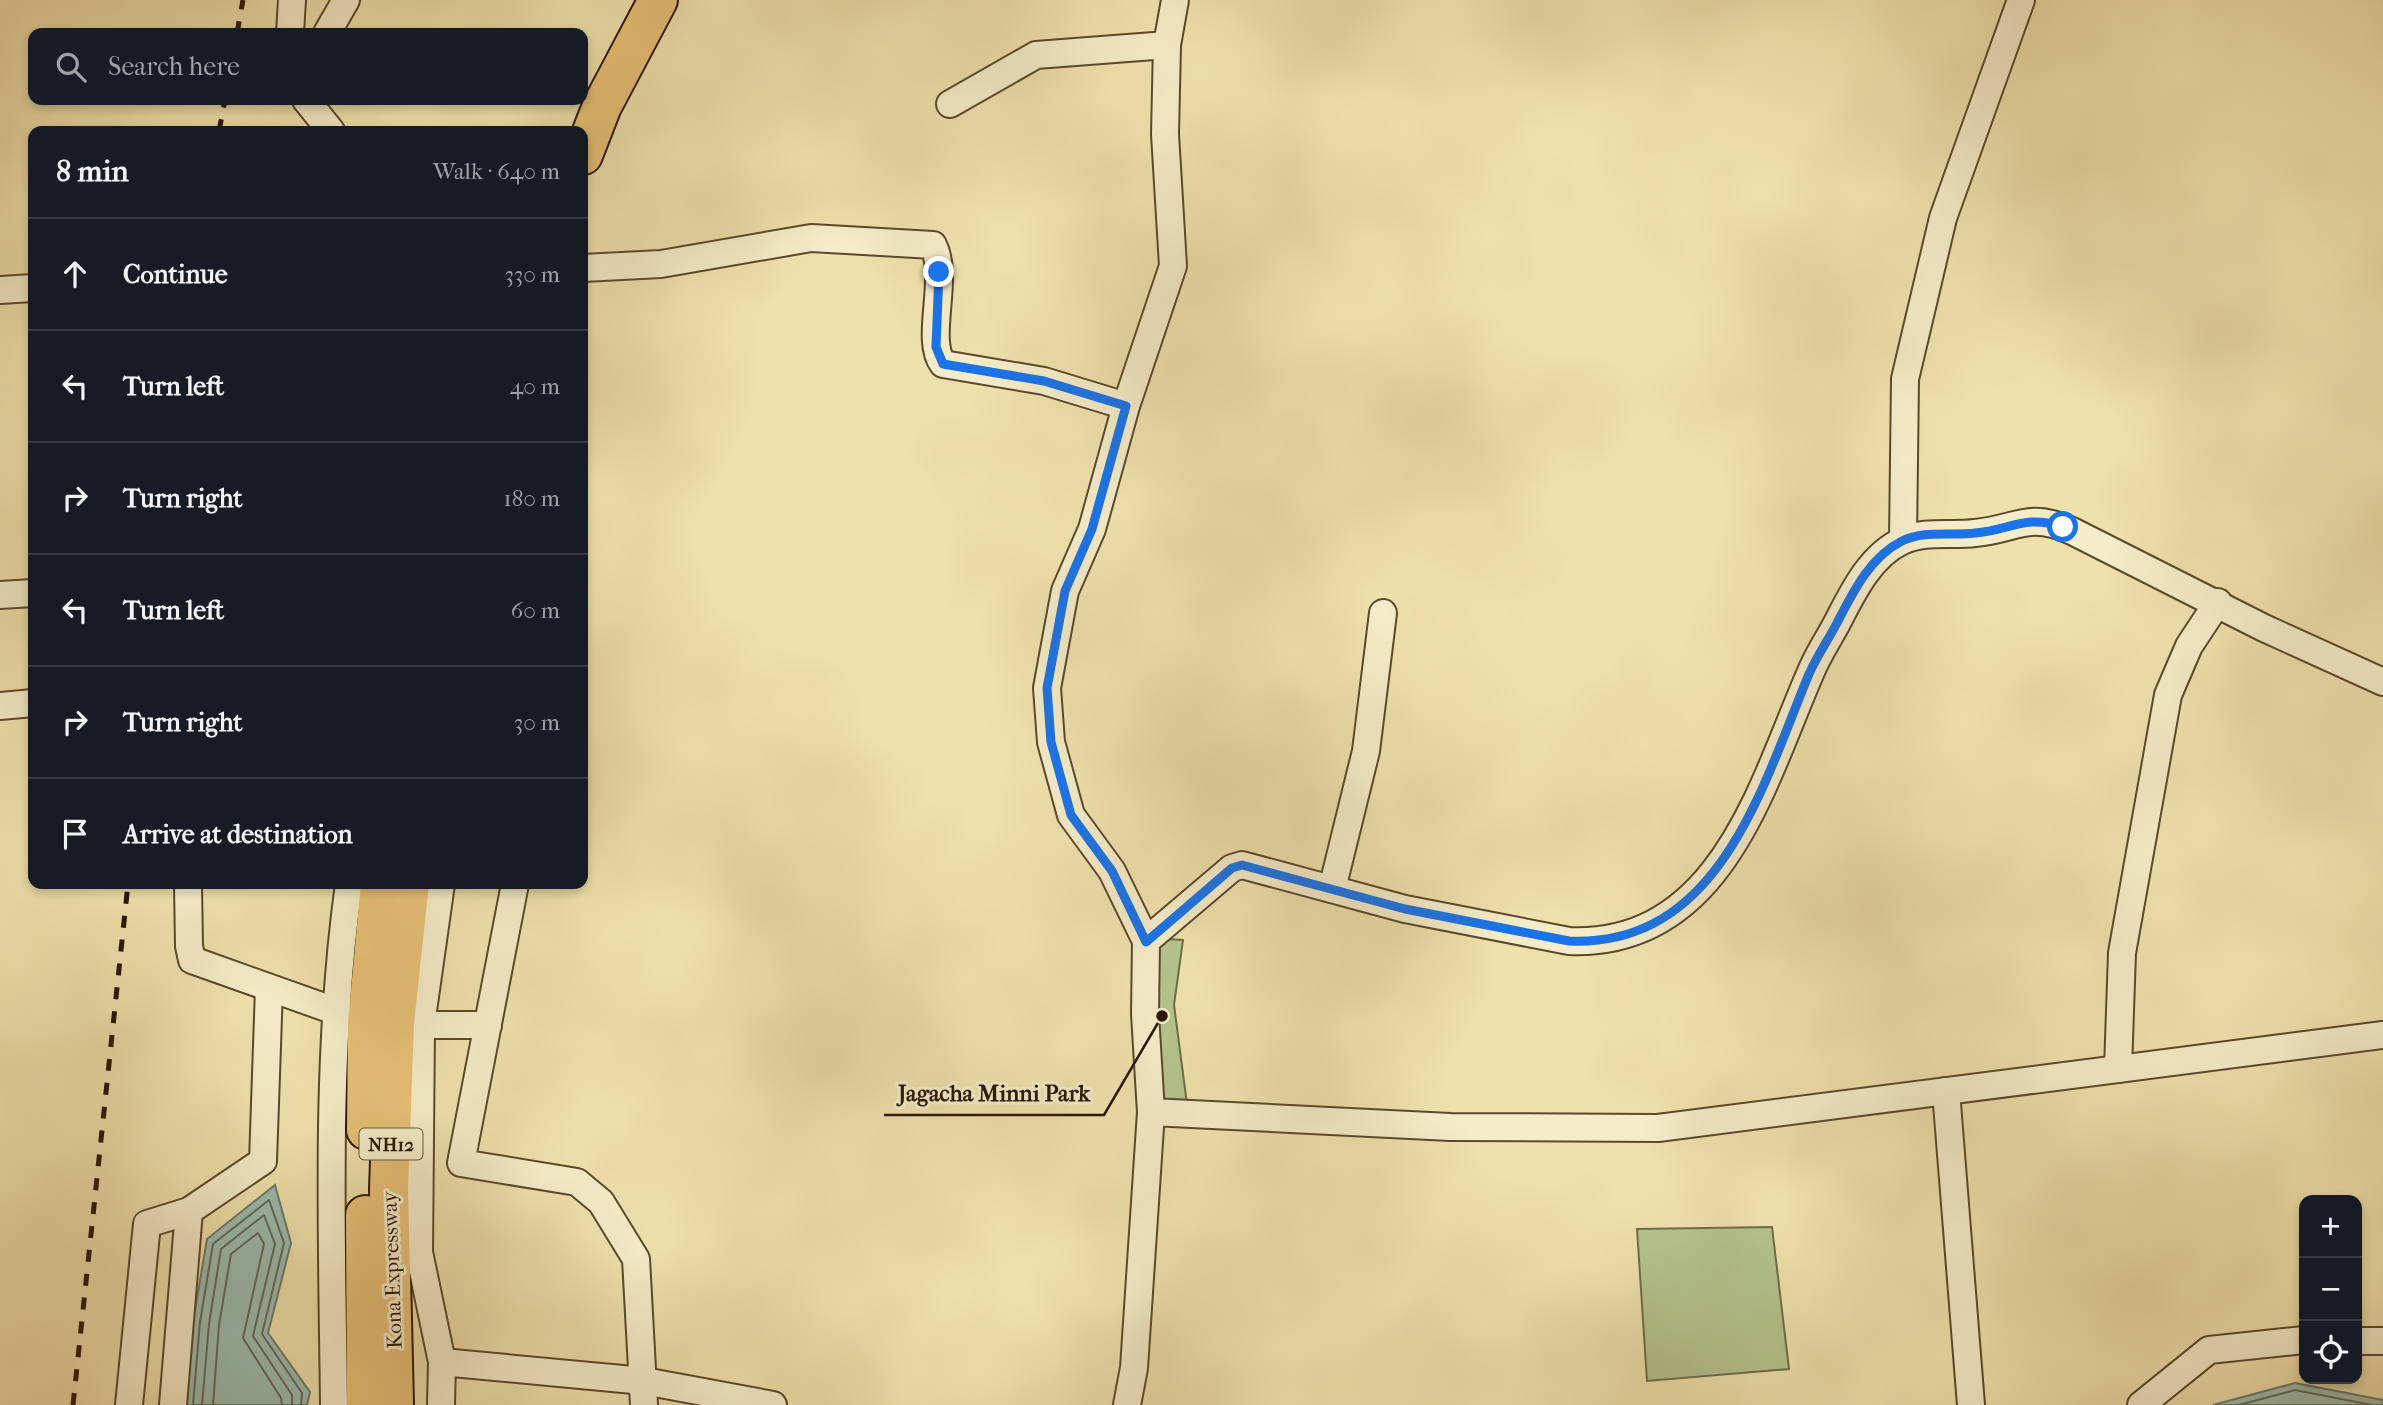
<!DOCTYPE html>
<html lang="en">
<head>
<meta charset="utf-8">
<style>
	:root { --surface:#171b24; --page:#20242c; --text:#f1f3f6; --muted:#9ea1a6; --line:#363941 }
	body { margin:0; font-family:"IM FELL French Canon",serif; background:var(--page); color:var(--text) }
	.controls { position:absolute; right:21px; bottom:21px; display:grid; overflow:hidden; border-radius:14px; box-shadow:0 4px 10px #0003 }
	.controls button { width:63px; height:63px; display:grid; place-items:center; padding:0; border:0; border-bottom:2px solid var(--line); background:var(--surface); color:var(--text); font:35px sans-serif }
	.stop { position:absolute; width:21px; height:21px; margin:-16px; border:5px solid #1a73e8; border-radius:50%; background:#fff }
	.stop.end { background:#1a73e8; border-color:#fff; box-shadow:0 2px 7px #0008 }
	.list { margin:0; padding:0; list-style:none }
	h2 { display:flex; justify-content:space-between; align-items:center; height:91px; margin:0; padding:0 28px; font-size:30px }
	h2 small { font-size:23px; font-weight:400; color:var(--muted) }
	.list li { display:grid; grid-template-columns:46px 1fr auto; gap:21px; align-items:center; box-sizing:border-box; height:112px; padding:0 28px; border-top:2px solid var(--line) }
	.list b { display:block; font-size:26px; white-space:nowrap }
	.list em { font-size:23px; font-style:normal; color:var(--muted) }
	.icon { flex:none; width:38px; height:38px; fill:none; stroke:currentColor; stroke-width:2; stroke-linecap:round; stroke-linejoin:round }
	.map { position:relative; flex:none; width:2383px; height:1405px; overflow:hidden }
	.search { position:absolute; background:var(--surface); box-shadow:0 4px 10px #0003; left:28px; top:28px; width:560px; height:77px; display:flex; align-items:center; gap:18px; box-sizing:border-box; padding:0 24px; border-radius:14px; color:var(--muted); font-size:26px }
	.panel { position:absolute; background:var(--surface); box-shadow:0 4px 10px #0003; left:28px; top:126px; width:560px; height:763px; border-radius:14px }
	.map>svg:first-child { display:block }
	.green { fill:#b4c48d; stroke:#6e6d48; stroke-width:2 }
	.water { fill:#9bbcb0; stroke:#6d7a6a; stroke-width:2 }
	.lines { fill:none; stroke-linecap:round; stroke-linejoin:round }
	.shore { stroke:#626959; stroke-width:2 }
	.minor-casing { stroke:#5a492c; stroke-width:30 }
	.highway-casing { stroke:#281602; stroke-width:42 }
	.minor { stroke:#f5ecc9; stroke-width:26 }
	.highway { stroke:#e8c076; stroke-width:38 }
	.rail { stroke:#281602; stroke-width:5; stroke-dasharray:12 12; stroke-linecap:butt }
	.route { stroke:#1a73e8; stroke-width:9 }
	.labels { text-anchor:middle; stroke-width:6; stroke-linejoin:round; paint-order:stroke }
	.shield { fill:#f5ecc9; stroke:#66563e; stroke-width:2 }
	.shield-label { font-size:19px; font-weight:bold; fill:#281602 }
	.street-label { font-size:21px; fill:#281602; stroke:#f5ecc9 }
	.leader { fill:none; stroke:#281602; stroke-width:2.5 }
	.callout-dot { fill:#281602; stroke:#f5ecc9; stroke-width:2.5 }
	.callout-label { font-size:23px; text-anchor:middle; font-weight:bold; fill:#281602; stroke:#f5ecc9; stroke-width:6; stroke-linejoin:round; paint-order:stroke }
</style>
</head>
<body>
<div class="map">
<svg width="2383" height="1405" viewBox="0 0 2383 1405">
	<rect width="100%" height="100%" fill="#efe1ac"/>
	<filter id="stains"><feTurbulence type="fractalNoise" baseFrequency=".00286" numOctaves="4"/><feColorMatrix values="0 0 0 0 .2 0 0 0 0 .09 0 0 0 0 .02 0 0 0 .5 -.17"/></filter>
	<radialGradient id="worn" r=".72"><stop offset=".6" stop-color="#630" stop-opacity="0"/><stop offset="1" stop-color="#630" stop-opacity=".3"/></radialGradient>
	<g class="green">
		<polygon points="1167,939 1183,940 1174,1005 1187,1104 1153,1110 1148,958"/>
		<polygon points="1772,1227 1789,1369 1647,1381 1637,1229"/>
	</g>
	<g class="water">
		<polygon points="275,1185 291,1243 268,1333 310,1392 307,1405 187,1405 193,1322 207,1239"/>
		<polygon points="2295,1383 2383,1400 2383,1405 2213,1405"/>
	</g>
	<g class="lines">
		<g class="shore">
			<polyline points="193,1405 200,1322 213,1244 269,1200 284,1243 262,1334 302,1393 301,1405"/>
			<polyline points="202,1405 209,1324 221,1249 264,1215 275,1244 253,1336 292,1395 292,1405"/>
			<polyline points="213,1405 219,1325 231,1254 258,1233 264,1244 243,1338 281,1398 282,1405"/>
			<polyline points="2239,1405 2295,1390 2372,1405"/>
		</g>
		<g class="minor-casing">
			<g id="minor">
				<polyline points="1175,0 1167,45 1165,134 1173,266 1126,406 1092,529 1065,591 1047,688 1051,742 1071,815 1112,871 1146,941 1145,1014 1151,1112 1450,1127 1658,1128 2383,1035"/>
				<polyline points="290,33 292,0"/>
				<polyline points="327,33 346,0"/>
				<polyline points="306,100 331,131"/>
				<polyline points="950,104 1036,55 1167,45"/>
				<path d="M583,268l78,-4 150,-26 122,7c17,33 -9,94 10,119l101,17 82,25"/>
				<polyline points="0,290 33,288"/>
				<polyline points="1903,540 1905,379 1943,218 2021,0"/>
				<polyline points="0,595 33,593"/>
				<polyline points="0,706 33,703"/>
				<polyline points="188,884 189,946 192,960 352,1017"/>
				<polyline points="515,884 461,1163 577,1182 601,1202 636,1259 644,1405"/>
				<polyline points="1332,889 1366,751 1383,613"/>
				<path d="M1146,941l86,-73 10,-3 163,44 164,32c152,6 193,-157 241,-267 7,-18 18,-34 27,-51 16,-31 33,-67 65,-82 23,-11 49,-5 73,-8 43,-4 52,-22 97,-2l192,97 119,54"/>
				<polyline points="403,1025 488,1025"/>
				<polyline points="2118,1069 2122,953 2168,695 2189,646 2218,602"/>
				<polyline points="1946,1091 1971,1405"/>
				<polyline points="2357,1341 2383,1341"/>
				<polyline points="442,1362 644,1381 773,1405"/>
				<polyline points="129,1405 147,1224 189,1211 263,1161 269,988"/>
				<polyline points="173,1405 189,1211"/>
				<path d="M334,1405c-2,-174 -9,-349 15,-521"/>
				<polyline points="441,1405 442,1362 419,1252 421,1025 441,884"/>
				<polyline points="1127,1405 1134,1368 1151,1112"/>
				<polyline points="2141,1405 2209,1350 2304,1340"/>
			</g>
		</g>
		<g class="highway-casing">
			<g id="highway">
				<polyline points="583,155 602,106 658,0"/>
				<polyline points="366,1130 367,1024 380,884"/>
				<polyline points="365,1215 366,1405"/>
				<polyline points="394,1405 389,1189 395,1022 410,884"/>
			</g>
		</g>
		<use href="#minor" class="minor"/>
		<use href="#highway" class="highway"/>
		<g class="rail">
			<polyline points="237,33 243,0"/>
			<polyline points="219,131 225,100"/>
			<polyline points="73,1405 128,884"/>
		</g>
	</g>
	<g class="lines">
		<path class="route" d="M939,272l-3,75 7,17 101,17 82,25 -34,123 -27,62 -18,97 4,54 20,73 41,56 34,71 86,-74 10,-3 163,44 164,32c151,7 194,-157 240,-267 8,-18 19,-34 28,-51 16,-31 33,-66 65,-82 22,-11 49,-5 73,-8 35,-3 51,-19 88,-6"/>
	</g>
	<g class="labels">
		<rect class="shield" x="359.5" y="1128.5" width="63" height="31" rx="5"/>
		<g class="shield-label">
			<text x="391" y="1151">NH12</text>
		</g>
		<g class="street-label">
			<text transform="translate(392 1270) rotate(-92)" y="7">Kona Expressway</text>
		</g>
	</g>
	<path class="leader" d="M1162 1016L1104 1115H884"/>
	<circle class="callout-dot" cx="1162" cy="1016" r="7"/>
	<g class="callout-label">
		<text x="994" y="1101">Jagacha Minni Park</text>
	</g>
	<rect width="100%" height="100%" filter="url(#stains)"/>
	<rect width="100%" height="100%" fill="url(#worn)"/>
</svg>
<div class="controls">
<button>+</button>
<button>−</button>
<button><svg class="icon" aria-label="locate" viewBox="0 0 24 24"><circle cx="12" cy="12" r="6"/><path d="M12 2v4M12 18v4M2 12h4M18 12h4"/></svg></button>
</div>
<div class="stop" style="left:2063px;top:527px"></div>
<div class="stop end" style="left:939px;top:272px"></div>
<div class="search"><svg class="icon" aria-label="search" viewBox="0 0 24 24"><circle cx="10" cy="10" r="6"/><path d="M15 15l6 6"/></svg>Search here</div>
<section class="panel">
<h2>8 min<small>Walk · 640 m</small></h2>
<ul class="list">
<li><svg class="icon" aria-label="ahead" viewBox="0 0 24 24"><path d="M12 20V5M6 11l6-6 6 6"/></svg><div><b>Continue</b></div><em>330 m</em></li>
<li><svg class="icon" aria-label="left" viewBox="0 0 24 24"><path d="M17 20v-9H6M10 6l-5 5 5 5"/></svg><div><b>Turn left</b></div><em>40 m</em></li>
<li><svg class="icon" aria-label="right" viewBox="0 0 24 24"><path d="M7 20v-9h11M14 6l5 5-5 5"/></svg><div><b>Turn right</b></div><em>180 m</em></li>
<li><svg class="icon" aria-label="left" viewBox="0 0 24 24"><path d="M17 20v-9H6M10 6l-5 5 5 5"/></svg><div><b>Turn left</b></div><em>60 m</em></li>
<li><svg class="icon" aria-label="right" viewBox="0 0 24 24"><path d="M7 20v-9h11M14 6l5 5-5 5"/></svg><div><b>Turn right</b></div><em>30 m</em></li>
<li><svg class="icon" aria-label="arrive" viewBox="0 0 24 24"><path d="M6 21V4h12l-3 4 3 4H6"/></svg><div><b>Arrive at destination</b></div></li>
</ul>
</section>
</div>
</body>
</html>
